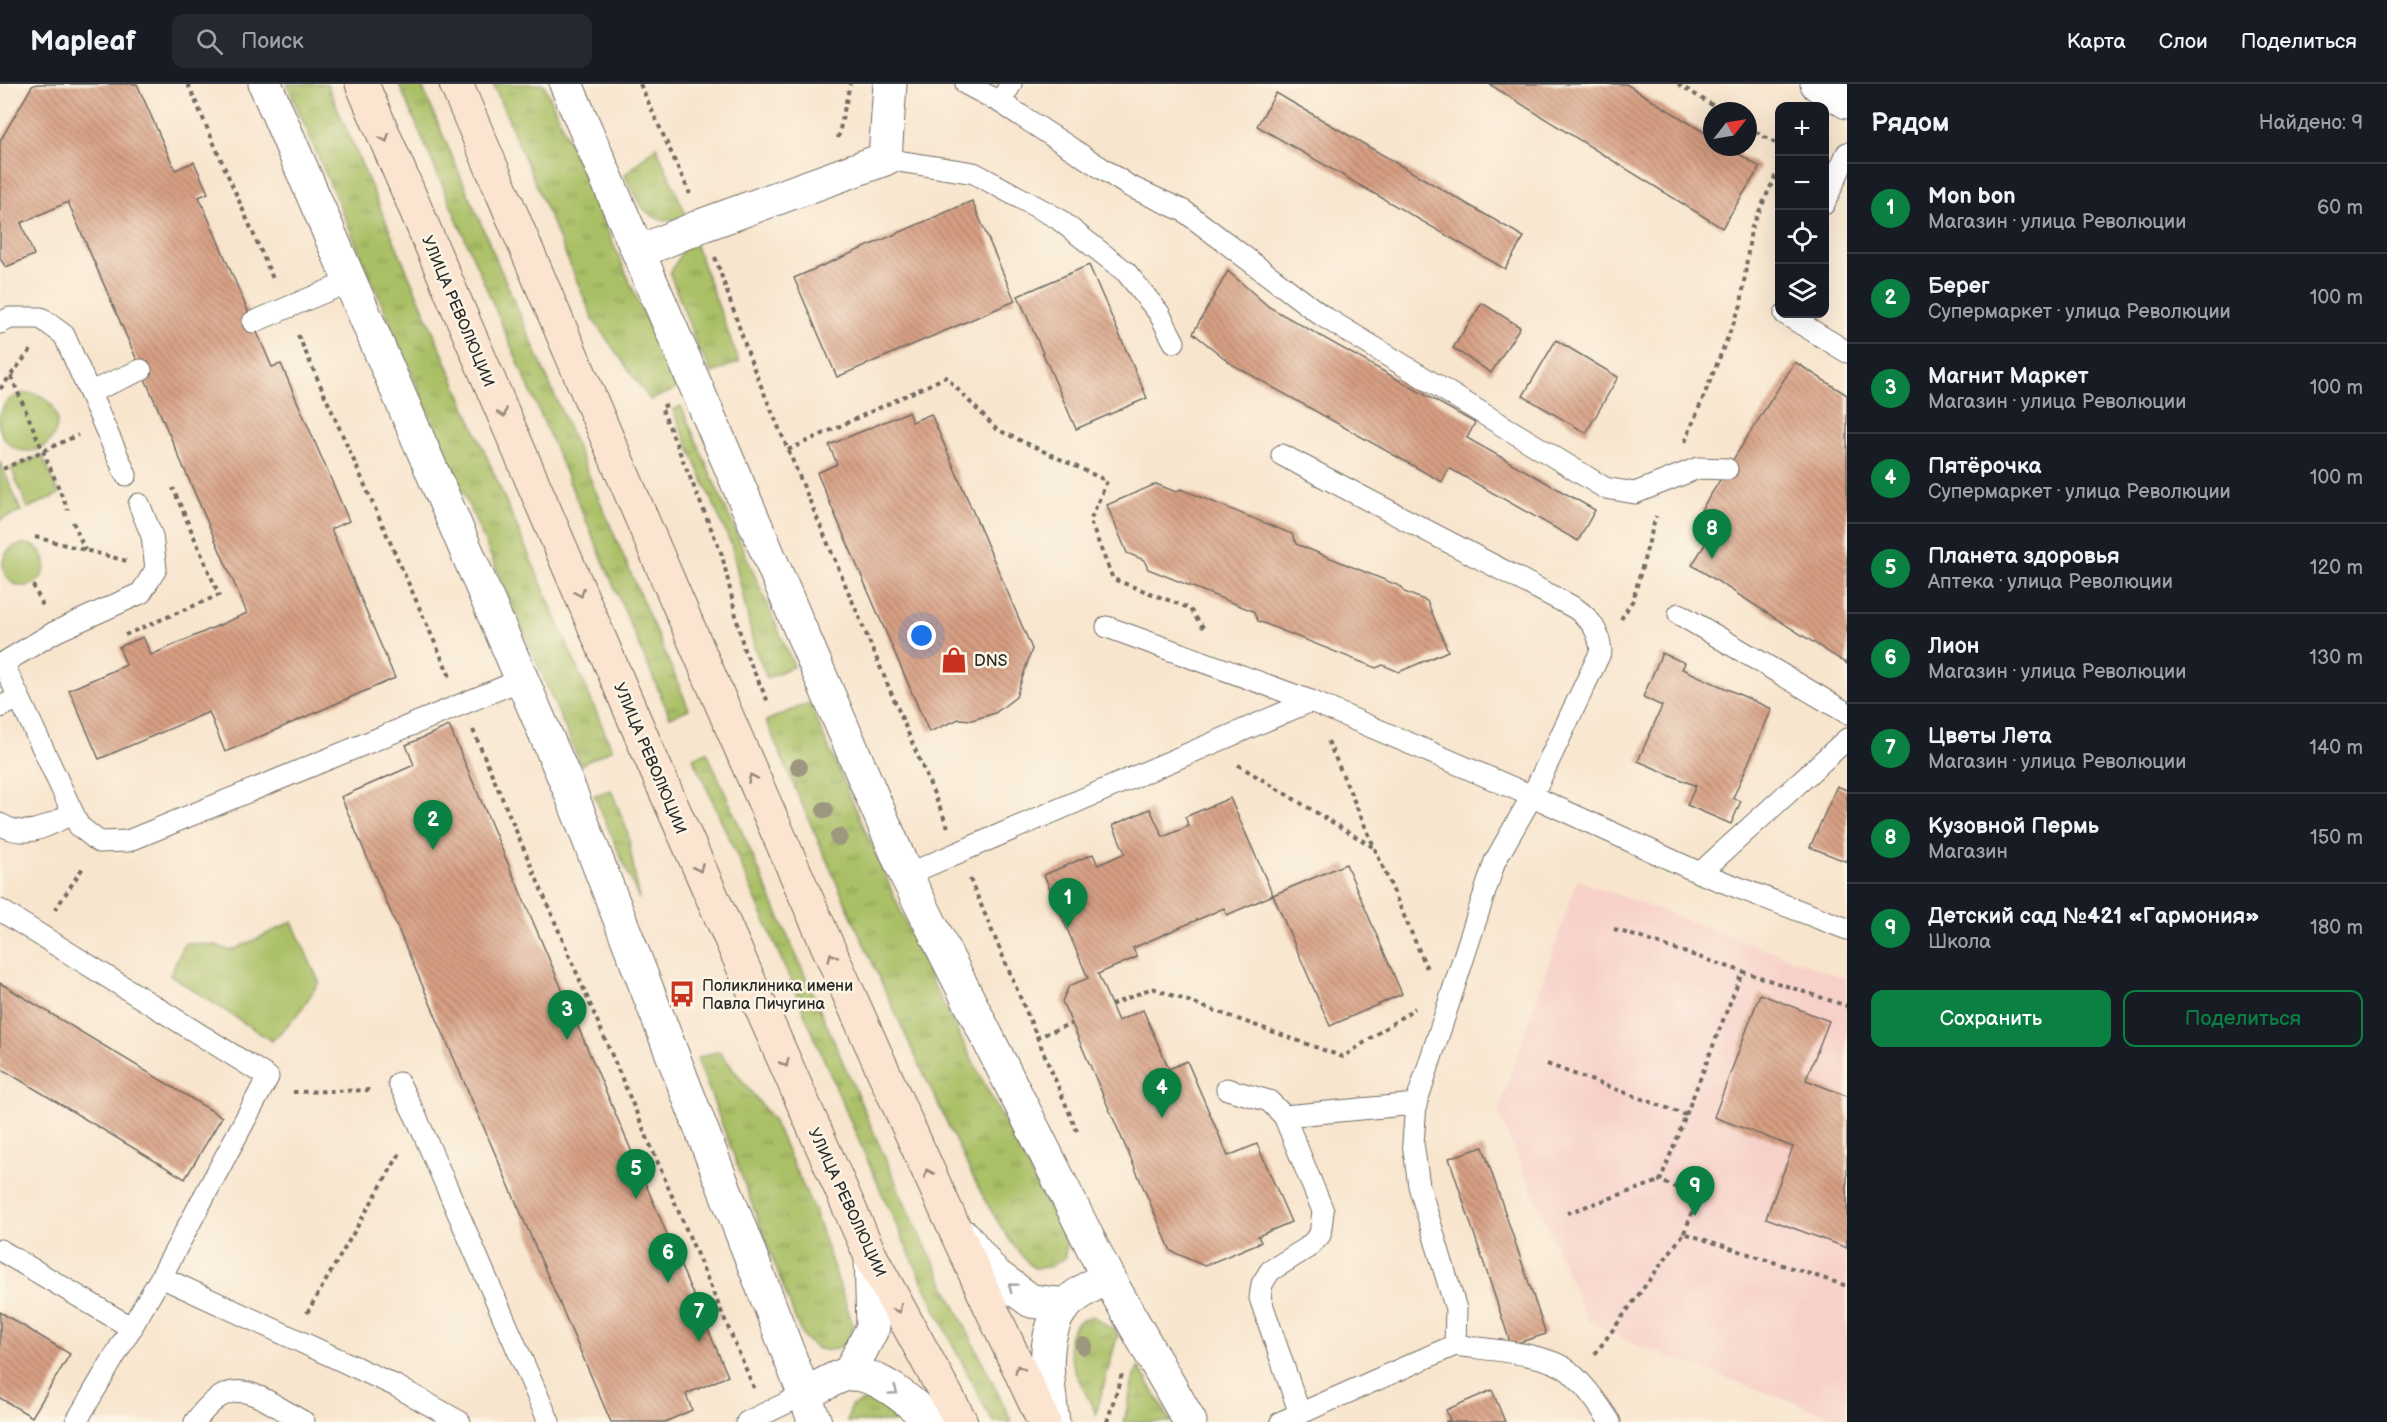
<!DOCTYPE html>
<html lang="ru">
<head>
<meta charset="utf-8">
<style>
	:root { --surface:#171b24; --page:#242831; --text:#f1f3f6; --muted:#9ea1a6; --line:#363941; --accent:#0b8043 }
	body { margin:0; font-family:"Balsamiq Sans",sans-serif; background:var(--page); color:var(--text) }
	.controls { position:absolute; right:18px; top:18px; display:grid; overflow:hidden; border-radius:12px; box-shadow:0 6px 24px #0002 }
	.controls button { width:54px; height:54px; display:grid; place-items:center; padding:0; border:0; border-bottom:2px solid var(--line); background:var(--surface); color:var(--text); font:30px sans-serif }
	.compass { position:absolute; left:1703px; top:18px; width:54px; height:54px; border-radius:50%; background:var(--surface); box-shadow:0 6px 24px #0002; rotate:59deg }
	.you { position:absolute; left:922px; top:552px; width:21px; height:21px; margin:-15px; border:4px solid #fff; border-radius:50%; background:#1a73e8; box-shadow:0 0 0 9px #1a73e833 }
	.badge { display:grid; place-items:center; width:39px; height:39px; border-radius:50%; background:var(--accent); color:#fff; font-size:20px; font-weight:700 }
	.pin { position:absolute; translate:-50% -50px; filter:drop-shadow(0 2px 3px #0008) }
	.pin::after { content:''; position:absolute; top:32px; width:21px; height:18px; background:inherit; clip-path:polygon(0 0,100% 0,50% 100%) }
	.list { margin:0; padding:0; list-style:none }
	h2 { display:flex; justify-content:space-between; align-items:center; height:78px; margin:0; padding:0 24px; font-size:26px }
	h2 small { font-size:20px; font-weight:400; color:var(--muted) }
	.list li { display:grid; grid-template-columns:39px 1fr auto; gap:18px; align-items:center; box-sizing:border-box; height:90px; padding:0 24px; border-top:2px solid var(--line) }
	.list b { display:block; font-size:22px; white-space:nowrap }
	.list p { margin:0; font-size:20px; white-space:nowrap; color:var(--muted) }
	.list em { font-size:20px; font-style:normal; color:var(--muted) }
	.actions { display:flex; gap:12px; padding:18px 24px }
	.actions a { flex:1; padding:14px 0; border:2px solid var(--accent); border-radius:12px; text-align:center; font-size:21px; color:var(--accent) }
	.actions .main { background:var(--accent); color:#fff }
	.icon { flex:none; width:33px; height:33px; fill:none; stroke:currentColor; stroke-width:2; stroke-linecap:round; stroke-linejoin:round }
	.map { position:relative; flex:none; width:1847px; height:1338px; overflow:hidden }
	header { display:flex; align-items:center; gap:36px; box-sizing:border-box; height:84px; padding:0 30px; background:var(--surface); border-bottom:2px solid var(--line) }
	header strong { font-size:28px }
	nav { display:flex; gap:33px; margin-inline-start:auto; font-size:21px }
	.search { width:420px; height:54px; background:var(--page); display:flex; align-items:center; gap:15px; box-sizing:border-box; padding:0 21px; border-radius:12px; color:var(--muted); font-size:22px }
	main { display:flex }
	aside { flex:1; background:var(--surface) }
	.map>svg:first-child { display:block }
	.built { fill:#f7d1c9 }
	.grass { fill:url(#grass-tufts); stroke:#6a7648; stroke-width:1.5 }
	.park { fill:#aac066; stroke:#6a7648; stroke-width:1.5 }
	.building { fill:url(#building-back-hatch) }
	.lines { fill:none; stroke-linecap:round; stroke-linejoin:round }
	.service-casing { stroke:#736c64; stroke-width:23 }
	.minor-casing { stroke:#736c64; stroke-width:35 }
	.secondary-casing { stroke:#736c64; stroke-width:35 }
	.path { stroke:#736c64; stroke-width:4; stroke-dasharray:4.5 4.5; stroke-linecap:butt }
	.service { stroke:#fff; stroke-width:21 }
	.minor { stroke:#fff; stroke-width:33 }
	.secondary { stroke:#fce5d0; stroke-width:33 }
	.tree { fill:#9c977e }
	.oneway { stroke:#94887e }
	.oneway2 { stroke:#a0a0a0 }
	.labels { text-anchor:middle; stroke-width:5; stroke-linejoin:round; paint-order:stroke }
	.street-label { font-size:16px; fill:#2b2b2b; stroke:#fcf5e5 }
	.poi-label { font-size:16px; fill:#2b2b2b; stroke:#fcf5e5; text-anchor:start }
</style>
</head>
<body>
<header>
<strong>Mapleaf</strong>
<div class="search"><svg class="icon" aria-label="search" viewBox="0 0 24 24"><circle cx="10" cy="10" r="6"/><path d="M15 15l6 6"/></svg>Поиск</div>
<nav><a>Карта</a><a>Слои</a><a>Поделиться</a></nav>
</header>
<main>
<div class="map">
<svg width="1847" height="1338" viewBox="0 0 1847 1338">
	<defs>
		<pattern id="grass-tufts" width="24" height="20" patternUnits="userSpaceOnUse" patternTransform="scale(1.5)"><rect width="24" height="20" fill="#aac066"/><path d="M3 7l-1-3M5 7V3M7 7l1-3M15 17l-1-3M17 17v-4M19 17l1-3" fill="none" stroke="#8b9c54"/></pattern>
		<pattern id="building-back-hatch" width="6" height="6" patternUnits="userSpaceOnUse" patternTransform="scale(1.5)"><rect width="6" height="6" fill="#d79f83"/><path d="M-1 5l2 2M0 0l6 6M5-1l2 2" fill="none" stroke="#af826b"/></pattern>
	</defs>
	<rect width="100%" height="100%" fill="#fcf5e5"/>
	<filter id="ink" filterUnits="userSpaceOnUse"><feTurbulence type="fractalNoise" baseFrequency=".0167" numOctaves="2"/><feDisplacementMap in="SourceGraphic" scale="12" xChannelSelector="R" yChannelSelector="G"/><feConvolveMatrix kernelMatrix="1 2 1 2 8 2 1 2 1" color-interpolation-filters="sRGB"/></filter>
	<filter id="wash" filterUnits="userSpaceOnUse"><feTurbulence type="fractalNoise" baseFrequency=".008" numOctaves="4" result="noise"/><feDisplacementMap in="SourceGraphic" scale="24" xChannelSelector="R" yChannelSelector="G"/><feGaussianBlur stdDeviation="1.35" result="paint"/><feColorMatrix in="noise" values="0 0 0 0 0 0 0 0 0 0 0 0 0 0 0 0 0 1.4 0 .05"/><feComposite in="paint" operator="in"/></filter>
	<g filter="url(#wash)">
		<rect width="100%" height="100%" fill="#f8e5ce"/>
		<polygon class="built" points="1577,796 1847,895 1847,1338 1632,1259 1587,1236 1498,1028"/>
		<g class="grass">
			<polygon points="287,0 327,0 612,665 581,681"/>
			<polygon points="399,0 421,0 689,625 670,633"/>
			<polygon points="493,0 544,0 676,305 650,316 594,237"/>
			<path d="M656,62l31,71c-37,13 -50,-14 -62,-42z"/>
			<polygon points="695,159 739,278 712,289 697,261 670,190 683,166"/>
			<polygon points="681,322 794,582 767,594 754,562 732,463 673,326"/>
			<path d="M809,619l123,279 134,260 -1,15 -15,10 -16,1c-34,-28 -74,-117 -94,-160 -61,-127 -118,-257 -174,-387z"/>
			<path d="M707,668l200,456 105,214h-19c-115,-214 -198,-443 -300,-664z"/>
			<polygon points="611,706 627,746 639,815 594,711"/>
			<path d="M719,967l54,69 41,90 39,115 -4,16c-23,18 -40,8 -51,-15l-101,-268z"/>
			<path d="M1093,1232l25,17 -22,81c-13,-28 -52,-87 -3,-98z"/>
			<polygon points="1139,1283 1171,1338 1124,1338 1134,1292"/>
			<polygon points="867,1316 892,1321 903,1338 847,1338 851,1322"/>
		</g>
		<g class="park">
			<circle cx="28" cy="338" r="29"/>
			<polygon points="42,371 59,410 28,424 11,384"/>
			<polygon points="0,377 21,427 0,436"/>
			<circle cx="24" cy="481" r="21"/>
			<polygon points="292,838 319,898 299,929 272,957 170,891 185,859 216,861 231,867"/>
		</g>
		<g id="blocks">
			<g class="building">
				<polygon points="37,0 137,0 175,86 194,78 208,109 199,113 272,283 281,280 349,437 331,445 395,594 225,668 209,628 99,675 69,606 126,581 119,563 143,553 151,571 247,529 68,118 21,139 34,171 6,183 0,175 0,57 32,2"/>
				<polygon points="1489,0 1626,0 1712,53 1712,63 1728,63 1760,83 1722,144"/>
				<polygon points="1276,9 1524,153 1505,185 1257,42"/>
				<polygon points="972,117 1015,217 837,293 794,194"/>
				<polygon points="1089,181 1147,314 1076,345 1018,212"/>
				<polygon points="1228,187 1269,223 1475,339 1467,354 1595,426 1578,457 1449,384 1442,398 1233,281 1193,249"/>
				<polygon points="1482,219 1520,243 1491,289 1453,264"/>
				<polygon points="1556,256 1618,293 1586,349 1523,312"/>
				<polygon points="1795,278 1847,311 1847,580 1692,481 1719,438 1701,426"/>
				<polygon points="908,328 912,338 931,330 1032,565 1016,613 995,629 972,636 959,635 929,648 817,389 837,380 829,361"/>
				<polygon points="1156,400 1176,408 1181,405 1292,450 1296,460 1402,503 1404,508 1427,517 1448,567 1399,588 1383,581 1376,584 1258,537 1253,527 1148,485 1144,476 1127,469 1107,421"/>
				<polygon points="1662,569 1685,579 1682,585 1772,625 1733,714 1741,717 1731,740 1687,721 1696,702 1638,677 1662,622 1643,613"/>
				<polygon points="449,642 728,1292 686,1310 692,1326 665,1338 611,1338 341,713 414,681 406,661"/>
				<polygon points="1837,702 1847,706 1847,778 1810,763"/>
				<polygon points="1230,714 1273,811 1227,831 1224,824 1133,864 1137,873 1098,890 1118,937 1143,926 1169,985 1187,977 1228,1072 1257,1060 1291,1138 1258,1152 1261,1158 1204,1182 1171,1167 1062,917 1069,902 1088,894 1044,791 1093,770 1098,781 1125,769 1113,741 1150,725 1163,753 1189,742 1185,733"/>
				<polygon points="1346,780 1402,910 1330,942 1273,811"/>
				<polygon points="0,899 222,1033 185,1095 0,984"/>
				<polygon points="1760,910 1829,937 1806,996 1847,1012 1847,1164 1766,1134 1793,1063 1714,1033"/>
				<polygon points="1483,1063 1546,1250 1511,1261 1449,1074"/>
				<polygon points="0,1228 70,1270 32,1333 0,1314"/>
				<polygon points="1492,1306 1505,1338 1445,1338 1450,1336 1446,1326"/>
			</g>
		</g>
	</g>
	<g filter="url(#ink)">
		<use href="#blocks" fill-opacity="0" stroke="#736c64" stroke-width="1.5"/>
		<g class="lines">
			<g class="service-casing">
				<g id="service">
					<polyline points="966,0 1000,18 1129,102 1184,127 1321,231 1605,404 1635,409 1698,384 1727,385"/>
					<polyline points="1000,18 1011,0"/>
					<polyline points="885,75 974,89 1057,134 1126,188 1159,229 1174,258"/>
					<polyline points="1824,120 1847,69"/>
					<polyline points="1785,230 1847,268"/>
					<polyline points="253,238 351,197"/>
					<polyline points="0,239 10,234 41,234 64,251 126,391"/>
					<polyline points="90,308 141,286"/>
					<polyline points="139,420 152,452 156,485 141,509 55,548 3,579 79,742 99,758 128,757 521,596"/>
					<polyline points="1679,530 1847,629"/>
					<polyline points="1107,543 1311,617 1532,712 1700,789 1847,845"/>
					<polyline points="0,623 19,614"/>
					<path d="M0,740c26,16 48,2 73,-11"/>
					<polyline points="1700,789 1847,655"/>
					<polyline points="906,791 1311,617"/>
					<polyline points="0,826 268,993 161,1193 76,1338"/>
					<polyline points="399,999 418,1037 549,1338"/>
					<polyline points="1227,1005 1269,1017 1284,1032 1323,1127 1320,1151 1307,1164 1270,1187 1262,1200 1260,1214 1300,1330"/>
					<polyline points="1284,1032 1416,1020"/>
					<polyline points="0,1166 132,1244"/>
					<polyline points="161,1193 396,1302 460,1338"/>
					<path d="M1455,1261c31,5 90,7 114,26 17,15 29,32 41,51"/>
					<path d="M195,1338c38,-54 63,-25 109,0"/>
					<polyline points="747,1338 803,1311"/>
					<path d="M1281,1338l174,-77 1,-36 -37,-123 -6,-43 3,-39 79,-243 37,-65 69,-145c-2,-19 -9,-31 -26,-43l-293,-153"/>
				</g>
			</g>
			<g class="minor-casing">
				<g id="minor">
					<polyline points="265,0 570,707 815,1338"/>
					<polyline points="566,0 906,791 1107,1192 1190,1338"/>
					<polyline points="1817,0 1847,18"/>
					<polyline points="639,168 703,141 885,75 890,0"/>
					<polyline points="965,1153 993,1189 1031,1217 1066,1221"/>
					<polyline points="849,1290 873,1243 871,1173"/>
					<path d="M803,1311c11,-5 35,-20 46,-21 29,-2 64,30 83,48"/>
					<path d="M1053,1338c-5,-35 -14,-88 12,-117 11,-11 29,-20 42,-29"/>
				</g>
			</g>
			<g class="secondary-casing">
				<g id="secondary">
					<polyline points="362,0 650,672 871,1173 961,1338"/>
					<path d="M456,0c191,448 381,897 588,1338"/>
				</g>
			</g>
			<g class="path">
				<polyline points="188,0 274,197"/>
				<polyline points="640,0 690,110"/>
				<polyline points="1678,0 1722,27"/>
				<polyline points="1748,43 1780,62"/>
				<polyline points="838,54 850,0"/>
				<polyline points="715,173 753,283 948,743"/>
				<polyline points="298,251 451,595"/>
				<polyline points="11,292 68,426"/>
				<polyline points="0,305 33,263"/>
				<polyline points="667,321 661,323 722,471 744,566 769,620"/>
				<polyline points="1685,358 1741,221 1751,145 1780,82"/>
				<polyline points="788,366 946,293 996,345 1107,397 1090,437 1113,495 1189,524 1205,546"/>
				<polyline points="3,385 78,351"/>
				<polyline points="73,438 85,466"/>
				<polyline points="35,453 127,477"/>
				<polyline points="33,501 43,522"/>
				<polyline points="1621,535 1633,516 1656,432"/>
				<polyline points="125,551 219,511 173,404"/>
				<polyline points="473,646 754,1304"/>
				<polyline points="1328,657 1428,887"/>
				<polyline points="1238,681 1373,763"/>
				<polyline points="970,795 1077,1047"/>
				<polyline points="55,826 84,782"/>
				<polyline points="1614,845 1847,922"/>
				<polyline points="1111,921 1152,904 1343,973 1415,924"/>
				<polyline points="1036,954 1072,939"/>
				<polyline points="1547,980 1686,1031"/>
				<polyline points="293,1008 372,1006"/>
				<polyline points="1567,1129 1660,1097"/>
				<polyline points="1684,1149 1699,1112 1660,1097 1742,888"/>
				<polyline points="307,1229 400,1069"/>
				<polyline points="1595,1270 1684,1149 1847,1202"/>
				<polyline points="1107,1338 1122,1290"/>
			</g>
			<use href="#service" class="service"/>
			<use href="#minor" class="minor"/>
			<use href="#secondary" class="secondary"/>
		</g>
		<g class="tree">
			<circle cx="799" cy="683" r="9"/>
			<circle cx="825" cy="726" r="9"/>
			<circle cx="839" cy="753" r="9"/>
			<circle cx="1084" cy="1262" r="9"/>
		</g>
		<defs><path id="oneway-chevron" d="M-2-3.5L2.5 0L-2 3.5" fill="none" stroke-width="1.6" stroke-linecap="round" stroke-linejoin="round" transform="scale(1.5)"/></defs>
		<g class="oneway">
			<use href="#oneway-chevron" transform="translate(385 54) rotate(67)"/>
			<use href="#oneway-chevron" transform="translate(503 329) rotate(67)"/>
			<use href="#oneway-chevron" transform="translate(580 509) rotate(67)"/>
			<use href="#oneway-chevron" transform="translate(752 694) rotate(-114)"/>
			<use href="#oneway-chevron" transform="translate(699 784) rotate(66)"/>
			<use href="#oneway-chevron" transform="translate(832 873) rotate(-114)"/>
			<use href="#oneway-chevron" transform="translate(785 979) rotate(66)"/>
			<use href="#oneway-chevron" transform="translate(928 1089) rotate(-114)"/>
			<use href="#oneway-chevron" transform="translate(898 1225) rotate(62)"/>
			<use href="#oneway-chevron" transform="translate(1019 1285) rotate(-115)"/>
		</g>
		<g class="oneway2">
			<use href="#oneway-chevron" transform="translate(1012 1203) rotate(-143)"/>
			<use href="#oneway-chevron" transform="translate(894 1307) rotate(35)"/>
		</g>
	</g>
	<defs>
		<g id="shop-bare" transform="scale(2.07)"><path d="M-5-2.5h2.3a2.7 3.5 0 0 1 5.4 0H5L5.5 6h-11ZM-1.5-2.5h3a1.5 2.3 0 0 0-3 0Z" fill="#c8321e" stroke="#fcf5e5" stroke-width="2.5" paint-order="stroke"/></g>
		<g id="bus-bare" transform="scale(2.07)"><path d="M-5-6H5V4H4V6H2V4H-2V6H-4V4H-5ZM-3.5-4V0h7V-4ZM-3.5 1.2v1.5H-2V1.2ZM2 1.2v1.5H3.5V1.2Z" fill="#c8321e" stroke="#fcf5e5" stroke-width="2.5" paint-order="stroke"/></g>
	</defs>
	<g fill-rule="evenodd">
		<use href="#shop-bare" x="954" y="576"/>
		<use href="#bus-bare" x="682" y="910"/>
	</g>
	<g class="labels">
		<g class="street-label">
			<text transform="translate(459 227) rotate(67)" y="6">УЛИЦА РЕВОЛЮЦИИ</text>
			<text transform="translate(651 674) rotate(67)" y="6">УЛИЦА РЕВОЛЮЦИИ</text>
			<text transform="translate(848 1118) rotate(65)" y="6">УЛИЦА РЕВОЛЮЦИИ</text>
		</g>
		<g class="poi-label">
			<text x="974" y="582">DNS</text>
			<text x="702" y="907">Поликлиника имени<tspan x="702" dy="18">Павла Пичугина</tspan></text>
		</g>
	</g>
</svg>
<div class="controls">
<button>+</button>
<button>−</button>
<button><svg class="icon" aria-label="locate" viewBox="0 0 24 24"><circle cx="12" cy="12" r="6"/><path d="M12 2v4M12 18v4M2 12h4M18 12h4"/></svg></button>
<button><svg class="icon" aria-label="layers" viewBox="0 0 24 24"><path d="M12 4l9 5-9 5-9-5zM3 14l9 5 9-5"/></svg></button>
</div>
<svg class="compass" viewBox="-18 -18 36 36"><path d="M0-13l5 13h-10z" fill="#e53935"/><path d="M0 13l5-13h-10z" fill="#9ea1a6"/></svg>
<div class="you"></div>
<div class="pin badge" style="left:1068px;top:844px">1</div>
<div class="pin badge" style="left:433px;top:766px">2</div>
<div class="pin badge" style="left:567px;top:956px">3</div>
<div class="pin badge" style="left:1162px;top:1034px">4</div>
<div class="pin badge" style="left:636px;top:1115px">5</div>
<div class="pin badge" style="left:668px;top:1199px">6</div>
<div class="pin badge" style="left:699px;top:1258px">7</div>
<div class="pin badge" style="left:1712px;top:475px">8</div>
<div class="pin badge" style="left:1695px;top:1132px">9</div>
</div>
<aside>
<h2>Рядом<small>Найдено: 9</small></h2>
<ul class="list">
<li><span class="badge">1</span><div><b>Mon bon</b><p>Магазин · улица Революции</p></div><em>60 m</em></li>
<li><span class="badge">2</span><div><b>Берег</b><p>Супермаркет · улица Революции</p></div><em>100 m</em></li>
<li><span class="badge">3</span><div><b>Магнит Маркет</b><p>Магазин · улица Революции</p></div><em>100 m</em></li>
<li><span class="badge">4</span><div><b>Пятёрочка</b><p>Супермаркет · улица Революции</p></div><em>100 m</em></li>
<li><span class="badge">5</span><div><b>Планета здоровья</b><p>Аптека · улица Революции</p></div><em>120 m</em></li>
<li><span class="badge">6</span><div><b>Лион</b><p>Магазин · улица Революции</p></div><em>130 m</em></li>
<li><span class="badge">7</span><div><b>Цветы Лета</b><p>Магазин · улица Революции</p></div><em>140 m</em></li>
<li><span class="badge">8</span><div><b>Кузовной Пермь</b><p>Магазин</p></div><em>150 m</em></li>
<li><span class="badge">9</span><div><b>Детский сад №421 «Гармония»</b><p>Школа</p></div><em>180 m</em></li>
</ul>
<div class="actions"><a class="main">Сохранить</a><a>Поделиться</a></div>
</aside>
</main>
</body>
</html>
